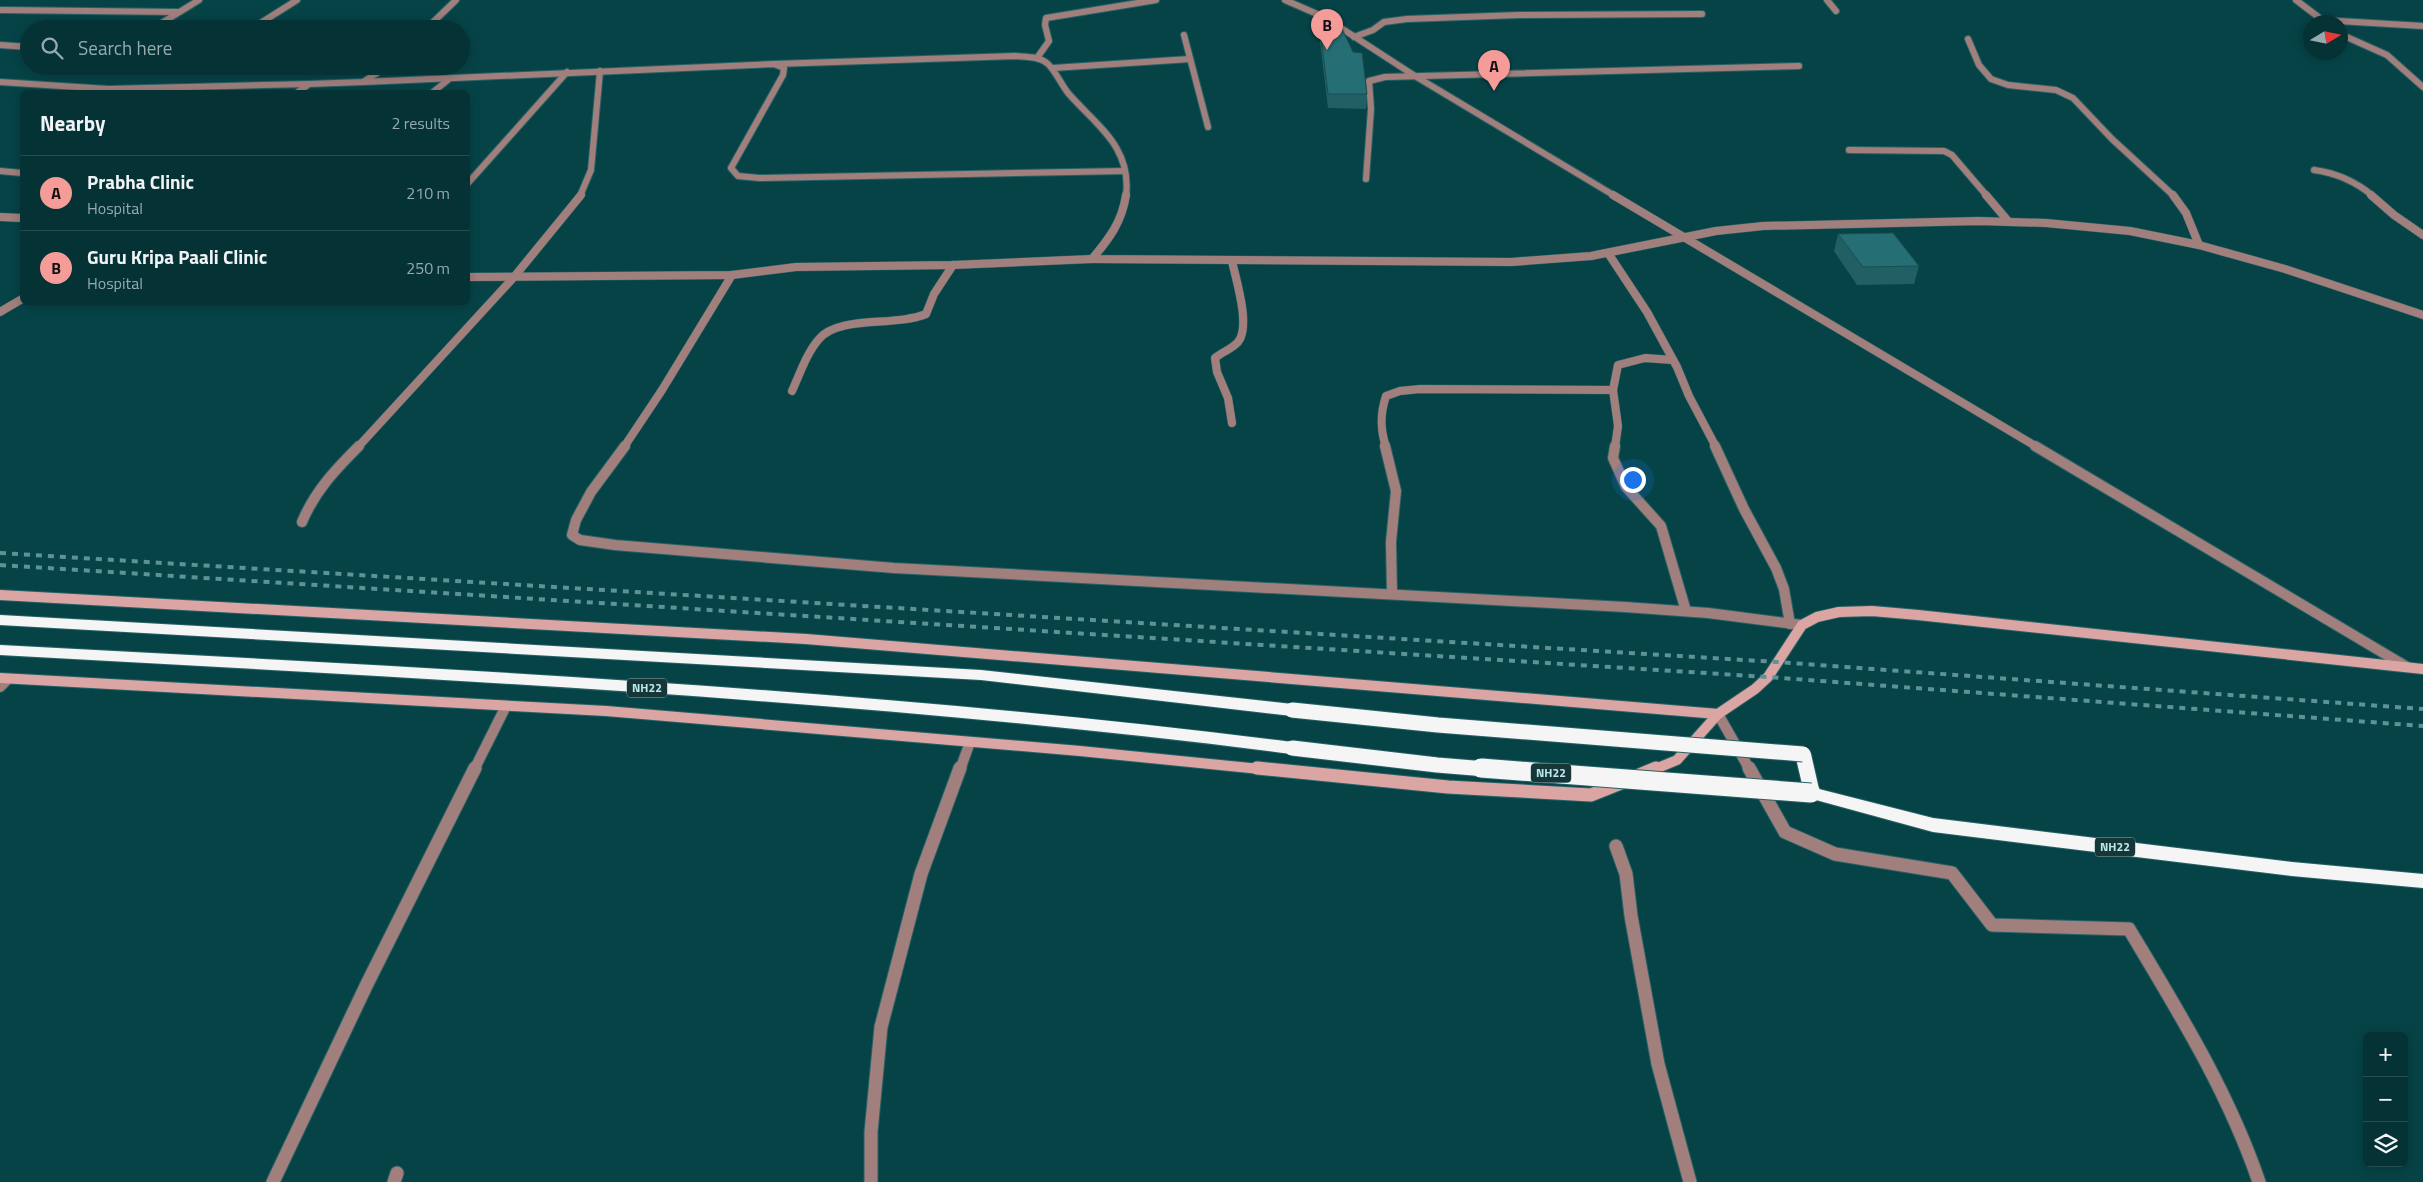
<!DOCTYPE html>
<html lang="en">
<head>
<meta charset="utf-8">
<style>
	:root { --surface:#043235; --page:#123e41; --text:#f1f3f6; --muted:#97aaad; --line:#254d50; --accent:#f59b98 }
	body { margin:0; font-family:"Titillium Web",sans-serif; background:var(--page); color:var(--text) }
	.controls { position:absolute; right:15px; bottom:15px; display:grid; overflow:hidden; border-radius:8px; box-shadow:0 2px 12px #0003 }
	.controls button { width:45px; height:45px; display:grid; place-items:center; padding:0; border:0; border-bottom:1px solid var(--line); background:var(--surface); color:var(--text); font:25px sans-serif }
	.compass { position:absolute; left:2303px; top:15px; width:45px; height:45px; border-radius:50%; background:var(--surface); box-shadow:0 2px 12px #0003; rotate:80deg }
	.you { position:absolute; left:1632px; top:479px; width:18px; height:18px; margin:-12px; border:4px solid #fff; border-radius:50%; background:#1a73e8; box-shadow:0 0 0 8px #1a73e833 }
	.badge { display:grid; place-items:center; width:32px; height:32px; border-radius:50%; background:var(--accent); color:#111; font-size:16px; font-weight:700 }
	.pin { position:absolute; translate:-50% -41px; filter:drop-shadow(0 1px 2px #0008) }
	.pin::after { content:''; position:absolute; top:26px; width:18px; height:15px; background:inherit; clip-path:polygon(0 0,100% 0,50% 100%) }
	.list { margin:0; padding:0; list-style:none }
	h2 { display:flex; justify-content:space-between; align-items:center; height:65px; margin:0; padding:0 20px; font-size:21px }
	h2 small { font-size:16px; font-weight:400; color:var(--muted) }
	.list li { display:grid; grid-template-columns:32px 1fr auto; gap:15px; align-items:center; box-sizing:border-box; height:75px; padding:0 20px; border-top:1px solid var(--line) }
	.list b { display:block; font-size:19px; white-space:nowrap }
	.list p { margin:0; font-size:16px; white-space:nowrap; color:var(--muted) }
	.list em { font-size:16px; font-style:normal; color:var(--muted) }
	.icon { flex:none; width:28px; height:28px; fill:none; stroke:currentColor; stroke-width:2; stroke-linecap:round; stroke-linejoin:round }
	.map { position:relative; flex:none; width:2423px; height:1182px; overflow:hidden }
	.search { position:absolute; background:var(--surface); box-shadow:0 2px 12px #0003; left:20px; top:20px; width:450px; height:55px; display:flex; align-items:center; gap:12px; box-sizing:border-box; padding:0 18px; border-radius:28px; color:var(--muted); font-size:19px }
	.panel { position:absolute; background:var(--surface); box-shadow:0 2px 12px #0003; left:20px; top:90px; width:450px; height:215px; border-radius:8px }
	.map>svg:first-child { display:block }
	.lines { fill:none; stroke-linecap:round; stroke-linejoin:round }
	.lane-casing { stroke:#276165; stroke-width:8 }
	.street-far3-casing { stroke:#276165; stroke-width:8 }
	.street-far2-casing { stroke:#276165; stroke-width:9 }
	.street-far1-casing { stroke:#276165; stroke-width:12 }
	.street-casing { stroke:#276165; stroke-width:15 }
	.secondary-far1-casing { stroke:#276165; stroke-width:12 }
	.secondary-casing { stroke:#276165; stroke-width:15 }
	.highway-casing { stroke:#276165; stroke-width:2 }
	.lane { stroke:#a17f7d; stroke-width:6 }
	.street-far3 { stroke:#a17f7d; stroke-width:6 }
	.street-far2 { stroke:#a17f7d; stroke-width:8 }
	.street-far1 { stroke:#a17f7d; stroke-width:10 }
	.street { stroke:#a17f7d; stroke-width:13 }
	.secondary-far1 { stroke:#dba5a3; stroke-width:10 }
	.secondary { stroke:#dba5a3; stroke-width:13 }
	.highway { fill:#f5f5f5; fill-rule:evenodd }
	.rail { stroke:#5d9296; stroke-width:4; stroke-dasharray:6 6; stroke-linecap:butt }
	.highway-bridge-far1-casing { stroke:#276165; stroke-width:17; stroke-linecap:butt }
	.highway-bridge-casing { stroke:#276165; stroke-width:21; stroke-linecap:butt }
	.highway-bridge-far1 { stroke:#f5f5f5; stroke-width:15 }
	.highway-bridge { stroke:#f5f5f5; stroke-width:19 }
	.wall { fill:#205f64 }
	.building { fill:#256f74; stroke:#1a4e51 }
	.labels { text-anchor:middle; stroke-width:4; stroke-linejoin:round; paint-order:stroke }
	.shield { fill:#163638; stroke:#8ab3b6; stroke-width:1 }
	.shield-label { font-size:12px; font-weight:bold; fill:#bbe8ec }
</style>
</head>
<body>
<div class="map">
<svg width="2423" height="1182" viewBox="0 0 2423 1182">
	<rect width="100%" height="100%" fill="#064347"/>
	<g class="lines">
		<g class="lane-casing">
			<polyline id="lane" points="1366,179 1371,109 1369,81 1385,77 1799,66"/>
		</g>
		<g class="street-far3-casing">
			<g id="street-far3">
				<polyline points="1285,0 1324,17 1415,76 1615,196"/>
				<polyline points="1827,0 1836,11"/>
				<polyline points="2296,0 2325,22"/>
				<polyline points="0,10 178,12"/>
				<polyline points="2322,20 2423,26"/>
				<polyline points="152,29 199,0"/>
				<polyline points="251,29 297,0"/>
				<polyline points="426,29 456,0"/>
				<polyline points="2340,34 2387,55 2423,87"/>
				<polyline points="1184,35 1208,127"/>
				<polyline points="1354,37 1373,30 1384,22 1407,19 1519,15 1702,14"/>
				<polyline points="1968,39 1979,65 1991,79 2008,85 2056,90 2073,98 2112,139 2174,196"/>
				<polyline points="0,45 29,47"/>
				<polyline points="1037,58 1049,41 1045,25 1046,18 1156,0"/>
				<path d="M774,64l241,-8c11,1 24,0 33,8 8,8 13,20 20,29 29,33 64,54 58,103"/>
				<polyline points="1053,68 1190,59"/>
				<polyline points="0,82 108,89 309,84"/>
				<polyline points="363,82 774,64 784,68 783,75 731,168 738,176 759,178 1125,171"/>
				<polyline points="298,92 309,84 363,82 388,66"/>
				<polyline points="433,92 448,80"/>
				<polyline points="1849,150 1944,151 1952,155 1987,196"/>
				<path d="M2314,170c23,3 41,11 59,26"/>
				<polyline points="0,171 22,173"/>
				<polyline points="468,183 567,72"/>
				<polyline points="580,196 591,170 600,71"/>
			</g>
		</g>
		<g class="street-far2-casing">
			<g id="street-far2">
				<path d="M1126,195c-4,27 -17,44 -34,64l419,3 80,-6 125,-25 47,-5 216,-5 67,2 84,8 69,14 86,24 138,46"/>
				<polyline points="1613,195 2037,447"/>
				<polyline points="1986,195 2008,221"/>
				<polyline points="2173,195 2186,213 2199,245"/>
				<polyline points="2371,195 2394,215 2423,235"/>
				<polyline points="0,217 22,218"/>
				<polyline points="1608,253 1647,312 1677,367 1689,396 1716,447"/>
				<path d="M1232,261c4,19 19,65 6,81 -6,7 -16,10 -23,16l2,14 11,26 4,25"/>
				<polyline points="468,277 732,275 796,267 953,265 1092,259"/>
				<polyline points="0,312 22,299"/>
				<path d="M792,391c8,-17 14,-37 27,-52 20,-24 76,-12 107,-25l8,-20 19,-29"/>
				<polyline points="358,447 514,277 581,195"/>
				<polyline points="624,447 662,390 732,275"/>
				<path d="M1386,447c-6,-18 -6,-33 0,-51l14,-5 20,-2 193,1"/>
				<polyline points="1615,447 1618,426 1613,390 1618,365 1645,358 1673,360"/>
			</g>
		</g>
		<g class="street-far1-casing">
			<g id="street-far1">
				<polyline points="625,446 591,492 576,520 572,535 580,540 615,545 894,568 1625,607 1708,613 1802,625"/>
				<polyline points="1385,446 1396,491 1391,542 1392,594"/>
				<polyline points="1615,446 1613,458 1626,487 1661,526 1686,611"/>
				<polyline points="1715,446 1744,509 1776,568 1784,589 1790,624"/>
				<polyline points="2035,446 2407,667"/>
				<path d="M302,522c13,-31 33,-52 57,-76"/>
				<polyline points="0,687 8,679"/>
				<polyline points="1718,714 1750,770"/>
				<polyline points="474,770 506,706"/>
				<polyline points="960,770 970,742"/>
			</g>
		</g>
		<g class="street-casing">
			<g id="street">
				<path d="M1749,768l36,64 50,22 117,19 40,52 137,4c49,82 99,162 130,253"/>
				<polyline points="1616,846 1626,874 1631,916 1658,1064 1690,1182"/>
				<polyline points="273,1182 366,986 475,768"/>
				<polyline points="394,1182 397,1173"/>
				<polyline points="871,1182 871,1132 881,1027 921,874 960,768"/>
			</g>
		</g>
		<g class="secondary-far1-casing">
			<g id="secondary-far1">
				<polyline points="0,595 806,639 1718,714"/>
				<polyline points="0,678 606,711 1080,751 1270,770"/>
				<polyline points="1653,770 1677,760 1718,714 1755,689 1768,677 1802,625 1817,617 1839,612 1872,611 1918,615 2423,669"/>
			</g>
		</g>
		<g class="secondary-casing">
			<g id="secondary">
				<polyline points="1257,768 1448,787 1591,795 1621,783"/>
				<polyline points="1637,776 1656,768"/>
			</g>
		</g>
		<g class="highway-casing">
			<g id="highway">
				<polygon points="0,615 981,670 1292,704 1298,706 1300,710 1298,714 1292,716 981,680 0,625"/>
				<path d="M0,645c431,23 863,43 1292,97l6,2 2,4 -2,4 -6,2c-429,-55 -861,-75 -1292,-99z"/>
				<polygon points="1803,748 1809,750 1811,754 1819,789 1933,818 2292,862 2423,874 2423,888 2292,876 1933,832 1805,797 1795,754 1797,750"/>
			</g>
		</g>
		<use href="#lane" class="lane"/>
		<use href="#street-far3" class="street-far3"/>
		<use href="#street-far2" class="street-far2"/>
		<use href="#street-far1" class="street-far1"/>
		<use href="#street" class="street"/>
		<use href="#secondary-far1" class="secondary-far1"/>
		<use href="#secondary" class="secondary"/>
		<use href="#highway" class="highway"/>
		<g class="rail">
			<polyline points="0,553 1777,662 2423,709"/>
			<polyline points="0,565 1768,677 2423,726"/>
		</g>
		<g class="highway-bridge-far1-casing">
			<g id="highway-bridge-far1">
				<polyline points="1292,710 1438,725 1803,754"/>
				<polyline points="1292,748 1437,765 1498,770"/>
			</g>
		</g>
		<g class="highway-bridge-casing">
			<polyline id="highway-bridge" points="1481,768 1811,793"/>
		</g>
		<use href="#highway-bridge-far1" class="highway-bridge-far1"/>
		<use href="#highway-bridge" class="highway-bridge"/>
	</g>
	<g class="wall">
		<polygon points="1320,29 1367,94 1366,109 1328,108 1320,42"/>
		<polygon points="1838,234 1919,266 1914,284 1857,285 1834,251"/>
	</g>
	<g class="building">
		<polygon points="1320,29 1342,29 1353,52 1362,53 1367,94 1328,94"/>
		<polygon points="1893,233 1919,266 1863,267 1838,234"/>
	</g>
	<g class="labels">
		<g class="shield">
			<rect x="627" y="678.5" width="40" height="19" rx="4"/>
			<rect x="1531" y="763.5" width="40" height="19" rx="4"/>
			<rect x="2095" y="837.5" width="40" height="19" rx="4"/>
		</g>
		<g class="shield-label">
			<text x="647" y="692">NH22</text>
			<text x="1551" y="777">NH22</text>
			<text x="2115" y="851">NH22</text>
		</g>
	</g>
</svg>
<div class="controls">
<button>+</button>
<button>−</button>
<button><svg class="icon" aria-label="layers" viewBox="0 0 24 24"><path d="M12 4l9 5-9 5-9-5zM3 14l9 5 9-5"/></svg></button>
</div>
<svg class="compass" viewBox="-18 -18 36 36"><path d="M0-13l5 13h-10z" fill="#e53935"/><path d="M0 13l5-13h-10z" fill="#97aaad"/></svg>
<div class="you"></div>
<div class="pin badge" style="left:1494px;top:91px">A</div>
<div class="pin badge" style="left:1327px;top:50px">B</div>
<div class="search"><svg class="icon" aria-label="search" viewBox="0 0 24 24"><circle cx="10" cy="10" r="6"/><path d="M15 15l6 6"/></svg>Search here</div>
<section class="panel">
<h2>Nearby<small>2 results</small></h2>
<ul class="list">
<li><span class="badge">A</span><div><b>Prabha Clinic</b><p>Hospital</p></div><em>210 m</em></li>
<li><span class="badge">B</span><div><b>Guru Kripa Paali Clinic</b><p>Hospital</p></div><em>250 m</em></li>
</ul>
</section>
</div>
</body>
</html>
